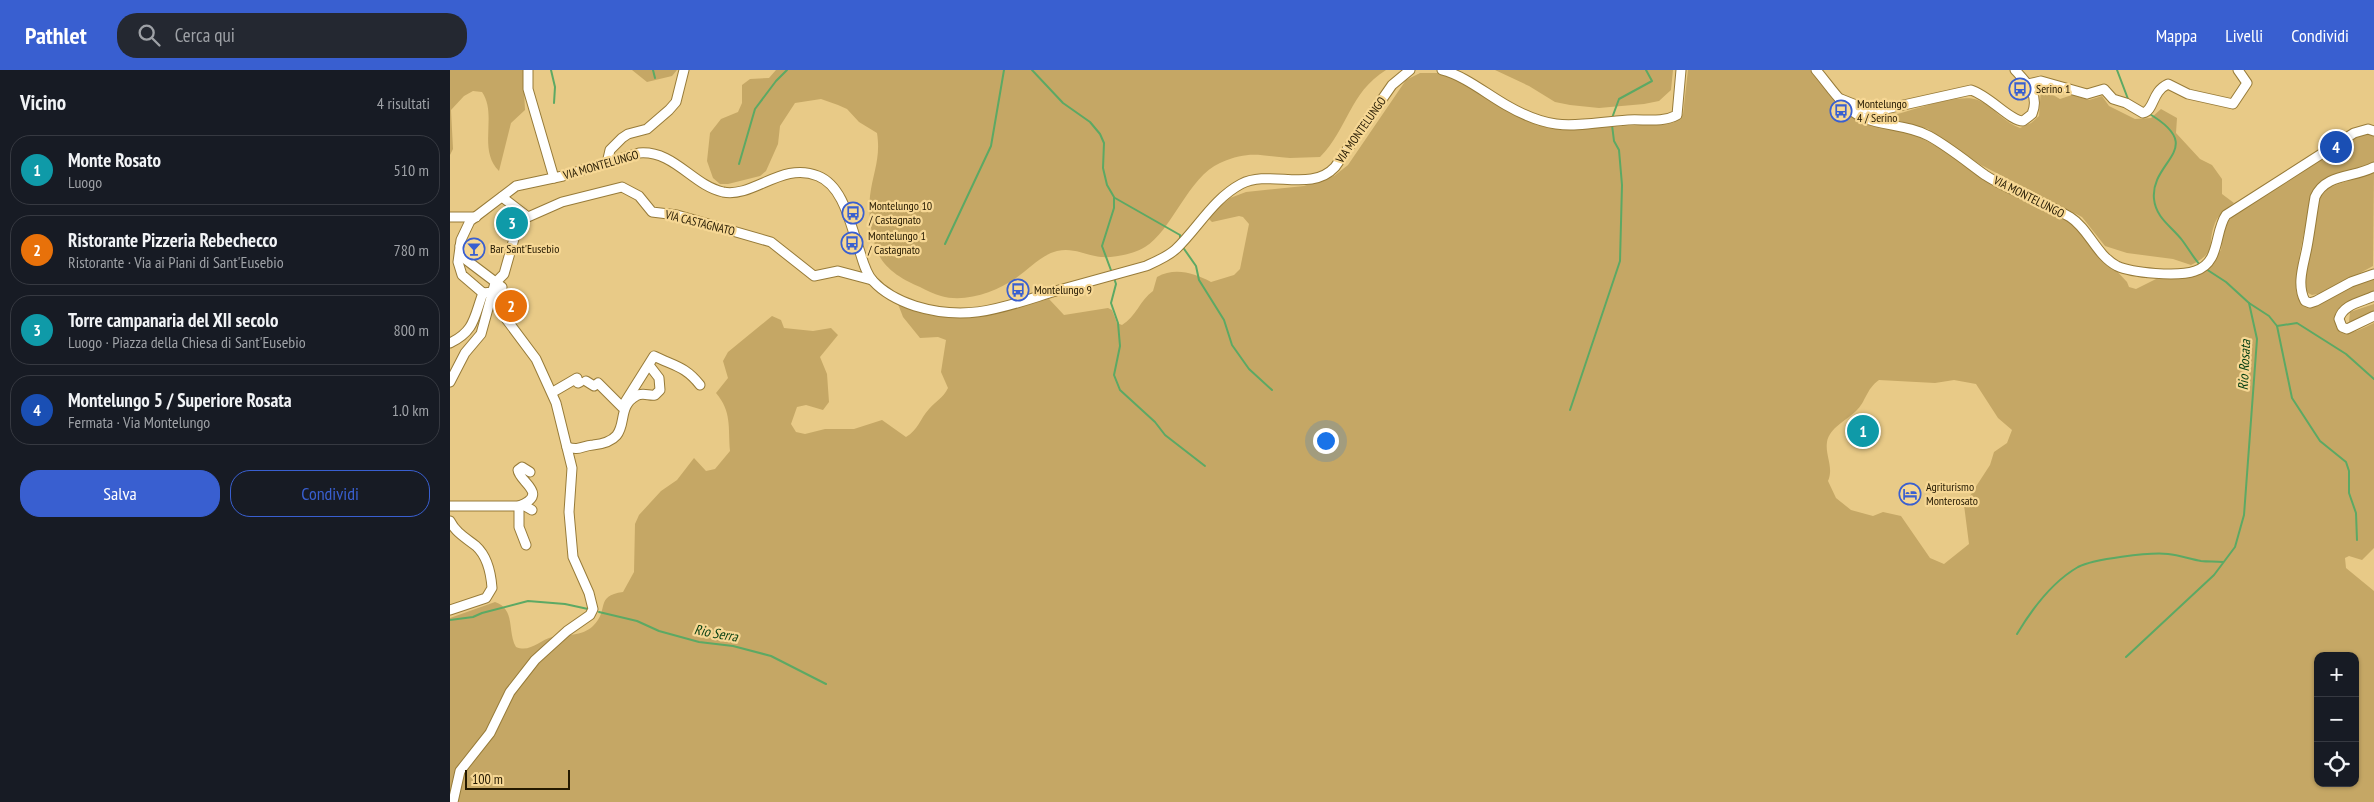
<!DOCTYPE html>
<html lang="it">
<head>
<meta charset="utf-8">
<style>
	:root { --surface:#171b24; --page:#242831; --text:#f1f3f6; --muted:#9ea1a6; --line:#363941; --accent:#395fd0 }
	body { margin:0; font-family:"PT Sans Narrow",sans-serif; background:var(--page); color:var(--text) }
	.controls { position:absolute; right:15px; bottom:15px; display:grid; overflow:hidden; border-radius:10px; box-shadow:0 1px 4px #0004 }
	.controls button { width:45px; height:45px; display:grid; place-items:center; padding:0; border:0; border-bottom:1px solid var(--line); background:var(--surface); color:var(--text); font:25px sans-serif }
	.scale { position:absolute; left:15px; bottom:12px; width:105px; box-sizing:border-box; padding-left:5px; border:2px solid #241900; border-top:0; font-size:14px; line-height:18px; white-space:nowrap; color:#241900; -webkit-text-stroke:4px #f6d794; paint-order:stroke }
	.you { position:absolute; left:875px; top:370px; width:18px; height:18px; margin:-12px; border:4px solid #fff; border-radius:50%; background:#1a73e8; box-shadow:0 0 0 8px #1a73e833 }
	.badge { display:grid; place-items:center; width:32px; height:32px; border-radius:50%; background:var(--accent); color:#fff; font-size:16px; font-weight:700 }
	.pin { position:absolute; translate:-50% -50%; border:2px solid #fff; box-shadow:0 1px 5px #0006 }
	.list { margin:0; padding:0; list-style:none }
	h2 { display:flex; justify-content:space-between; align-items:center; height:65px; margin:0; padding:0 20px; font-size:21px }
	h2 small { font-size:16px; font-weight:400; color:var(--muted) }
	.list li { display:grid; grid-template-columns:32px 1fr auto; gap:15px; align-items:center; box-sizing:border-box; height:70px; margin:0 10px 10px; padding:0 10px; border:1px solid var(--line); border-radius:20px }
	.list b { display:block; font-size:19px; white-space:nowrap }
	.list p { margin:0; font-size:16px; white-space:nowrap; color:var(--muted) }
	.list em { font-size:16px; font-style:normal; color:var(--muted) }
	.actions { display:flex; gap:10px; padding:15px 20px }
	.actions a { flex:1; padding:11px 0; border:1px solid var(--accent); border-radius:20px; text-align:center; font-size:18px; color:var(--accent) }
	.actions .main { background:var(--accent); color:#fff }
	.icon { flex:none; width:28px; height:28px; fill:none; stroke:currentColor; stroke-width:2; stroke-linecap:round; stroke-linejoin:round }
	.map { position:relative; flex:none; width:1924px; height:732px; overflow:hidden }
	header { display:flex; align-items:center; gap:30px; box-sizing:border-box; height:70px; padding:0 25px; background:var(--accent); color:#fff }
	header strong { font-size:24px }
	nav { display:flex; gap:28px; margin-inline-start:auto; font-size:18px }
	.search { width:350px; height:45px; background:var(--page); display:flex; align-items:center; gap:12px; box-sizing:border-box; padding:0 18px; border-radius:20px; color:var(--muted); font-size:19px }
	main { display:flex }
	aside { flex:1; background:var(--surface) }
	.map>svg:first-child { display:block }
	.green { fill:#c5a765; fill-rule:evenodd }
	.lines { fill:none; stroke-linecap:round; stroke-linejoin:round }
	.stream { stroke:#5ca964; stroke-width:2 }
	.minor-casing { stroke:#977b39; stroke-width:11 }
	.minor { stroke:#fff; stroke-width:9 }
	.labels { text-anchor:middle; stroke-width:4.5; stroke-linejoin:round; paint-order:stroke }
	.poi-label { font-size:12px; fill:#241900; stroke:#f6d794; text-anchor:start }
	.street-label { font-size:12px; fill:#241900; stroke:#f6d794 }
	.water-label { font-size:14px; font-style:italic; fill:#023d0f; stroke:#f6d794 }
</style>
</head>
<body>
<header>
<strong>Pathlet</strong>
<div class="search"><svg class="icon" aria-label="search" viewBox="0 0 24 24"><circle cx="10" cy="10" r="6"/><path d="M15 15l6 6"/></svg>Cerca qui</div>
<nav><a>Mappa</a><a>Livelli</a><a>Condividi</a></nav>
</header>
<main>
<aside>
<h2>Vicino<small>4 risultati</small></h2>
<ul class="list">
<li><span class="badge" style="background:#0f9aa8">1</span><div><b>Monte Rosato</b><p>Luogo</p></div><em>510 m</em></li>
<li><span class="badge" style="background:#e8710a">2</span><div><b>Ristorante Pizzeria Rebechecco</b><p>Ristorante · Via ai Piani di Sant'Eusebio</p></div><em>780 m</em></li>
<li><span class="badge" style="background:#0f9aa8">3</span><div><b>Torre campanaria del XII secolo</b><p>Luogo · Piazza della Chiesa di Sant'Eusebio</p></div><em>800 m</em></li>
<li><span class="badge" style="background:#1a4fb4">4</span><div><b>Montelungo 5 / Superiore Rosata</b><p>Fermata · Via Montelungo</p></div><em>1.0 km</em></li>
</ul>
<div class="actions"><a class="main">Salva</a><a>Condividi</a></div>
</aside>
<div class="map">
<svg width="1924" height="732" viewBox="0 0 1924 732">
	<rect width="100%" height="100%" fill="#e8ca87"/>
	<g class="green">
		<path d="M0,0h73l2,40 -14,13 -12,48c-22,-22 -1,-56 -17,-79l-9,-1 -9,5 -13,14 2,39 -3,6z"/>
		<polygon points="182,0 227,0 222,6 197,12"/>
		<path d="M326,0h610c-37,23 -38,59 -66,87 -10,0 -21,1 -30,1 -31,-2 -40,-8 -70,5 -31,13 -49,69 -75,84 -11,7 -31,11 -44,10 -16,-2 -28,-10 -44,-6 -16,4 -28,18 -41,27 -20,14 -51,25 -75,18 -7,-2 -15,-6 -21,-9 -15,-6 -34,-17 -41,-32 -8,-17 -11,-41 -9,-59 3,-24 11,-38 7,-63l-18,-11 -12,-13 -9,-4 -17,-6 -26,4 -15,23 -2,18 -12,27 -6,5 -32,8h-8l-7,-6 -6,-17 3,-28 11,-14 17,-7 4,-9v-18l8,-6 19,-1z"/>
		<polygon points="1045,0 1223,0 1221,20 1209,31 1194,34 1149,38 1120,35 1105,32 1079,16"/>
		<path d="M1238,0h122l44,46 18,10 40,7 156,86 59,63 2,5 7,2 24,-12 45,-6 16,-21 3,-24 10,-11 113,-75 21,-7 6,2v27c-23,14 -44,8 -62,31 -3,23 -20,83 -15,101 2,6 7,8 12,11l65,-28v16l-36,16 -3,5c3,29 22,17 39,9v225l-12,12 -13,-4 -4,2 1,10 28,23v211h-1924v-184l45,-16c21,7 12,30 21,45 14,6 24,-7 36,-10 15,-3 29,0 41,-11 17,-16 1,-30 30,-34l11,-20 1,-48 4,-9 22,-24 16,-11 17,-22 12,13 9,-2 15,-18c-2,-24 2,-39 -14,-58l12,-15 -5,-17 5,-9 44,-36 9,4 3,8 29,3 18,-3 7,7 -18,22 7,17 2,28 -6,8 -17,-5 -9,2 -6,17 5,8 9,2 20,-5h29l28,-9 24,17c12,-7 14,-18 23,-28 7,-8 14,-11 19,-21l-7,-16 5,-32 -8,-3 -18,1 -17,-21 -5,-13c52,26 99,8 151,-5l15,16 44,-7 4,2 5,13 5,2c14,-8 18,-25 31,-34l4,-14c18,-10 37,-4 54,5l23,-7 6,-6 9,-45 -6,-7 -4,-1 -27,6 -3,-3 1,-4 20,-17 16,-6 58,-6 30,-10 14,-11 58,-85 14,-7h23l21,10 72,42 26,5 111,-7 10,-9zM1429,310l56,3 19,-3 22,4 22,34 14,12 -5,13 -13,9 -4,13 -26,40 5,39 -25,20 -14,-6 -29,-42 -18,-4 -10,4 -22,-6 -15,-12 -8,-17c6,-14 -3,-25 -1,-39 3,-15 19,-21 29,-31 10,-9 10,-22 23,-31zM1868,586h37v127h-37z"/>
		<path d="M1591,18l19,11 12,-4 17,5 13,-4 7,10 26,13 16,-1 10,-9 16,9 -1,15 24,26 12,6 10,14v15l12,9c-7,6 -16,12 -19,20 -9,23 4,28 -24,42l-18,-6 -46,-6 -22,-7 -23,-29 -101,-52 -53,-36 -36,-10 5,-5c20,-5 63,-21 81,-14 16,7 25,22 42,28l11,-5 8,-7z"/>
		<polygon points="1924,101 1923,196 1873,223 1862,225 1858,223 1854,216 1867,132 1878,118"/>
		<polygon points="1924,234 1924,244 1904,254 1899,252 1900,242"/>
	</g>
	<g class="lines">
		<g class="stream">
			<polyline points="101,0 105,17 104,33"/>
			<polyline points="203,0 205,8"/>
			<polyline points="582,0 613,33 640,52 650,64 654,73 653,98 657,115 664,127 664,138 652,176 662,203"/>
			<polyline points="1667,0 1678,29"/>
			<path d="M1698,43c61,36 2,47 6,86 2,19 17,27 28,41 6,8 11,17 18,25"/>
			<polyline points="1162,48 1169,29 1202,11 1196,0"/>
			<polyline points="289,94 305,39 326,11 337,0"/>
			<polyline points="665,128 730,165 730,172"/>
			<polyline points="495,174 541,76 554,0"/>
			<polyline points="732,176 746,196 749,210 774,250 782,275 799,299 822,320"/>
			<polyline points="664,208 666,214 661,233 668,253 670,276 664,305 670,320 705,352 715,365 755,396"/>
			<polyline points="1799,233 1819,246 1827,256 1842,328 1870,371 1896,392 1899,401 1899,423 1906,443 1907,470"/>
			<polyline points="1827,256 1847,253 1896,284 1924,309"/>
			<polyline points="1120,340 1170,191 1172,115 1169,80 1164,71 1162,55"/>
			<polyline points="149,542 187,551 209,561 249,572 283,576 321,586 376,614"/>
			<polyline points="0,550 23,547 32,543 78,531 115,534 138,539"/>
			<path d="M1567,564c15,-25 35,-52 61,-67 15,-8 72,-15 90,-13 11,1 22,5 33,7 8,1 14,0 22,1"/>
			<polyline points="1676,587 1764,505 1785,477 1794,445 1807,269 1799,233 1776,212 1756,199"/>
		</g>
		<g class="minor-casing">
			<g id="minor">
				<polyline points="78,0 78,19 104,108"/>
				<path d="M992,0c23,6 43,23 64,35 50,29 69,19 122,15 17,-1 34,3 49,-5l4,-45"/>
				<path d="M1366,0c14,16 28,40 48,48 20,8 45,7 65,18 20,11 38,26 56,39 26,17 58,26 85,42 19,12 26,38 47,49 15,7 61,11 78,5 26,-8 19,-39 31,-56l128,-82 14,-4 6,2"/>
				<path d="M1578,14l13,-3 46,13 17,-5 9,10 13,4 17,10c12,-3 8,-21 25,-29l20,10 45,10 14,-21 -9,-13"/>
				<path d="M1391,29l30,12 10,-1 90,-20c19,6 39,31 52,31l9,-7c8,-19 -5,-31 -17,-44"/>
				<polyline points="157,93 160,80 172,68 178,64 197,59 219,40 226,32 234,0"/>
				<path d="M1924,97c-20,11 -48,6 -59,30 -3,17 -5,34 -8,50 -3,17 -11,37 -2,54l5,2 6,-2 35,-19 23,-8"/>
				<polyline points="52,127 78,147 112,132 172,117 189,126 202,142 227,145 321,172 364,206 388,201 422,210"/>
				<polyline points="0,147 26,147"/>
				<path d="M43,222l-10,1 -21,-18 -4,-13 3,-22 9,-19 46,-35 47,-10 76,-23c35,-3 53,32 84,39 31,6 59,-31 95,-16 25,10 32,47 40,70 4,11 7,27 15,35 11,12 27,20 42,25 55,17 91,0 144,-16 29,-8 58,-16 87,-24 11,-5 21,-9 30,-17 22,-21 37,-50 65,-65 29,-15 70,9 94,-17l57,-82 18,-15"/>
				<path d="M1924,226c-12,6 -31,8 -35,23l3,8 5,2 27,-13"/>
				<path d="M0,273c25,-12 24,-26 33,-50"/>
				<path d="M136,311l8,5 4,-3 24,24 32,-51c20,10 31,10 46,29"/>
				<polyline points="0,312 15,283 31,264 45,213 54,204 71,144"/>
				<polyline points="103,322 127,308 128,313 130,312"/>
				<path d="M117,377c13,4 14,-1 26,-2 44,-5 18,-35 43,-49 6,-4 13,0 19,-1l5,-5 -1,-12 -10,-13"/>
				<polyline points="0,436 75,436 82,440"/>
				<path d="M69,436c31,-12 0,-24 -1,-36l4,-3 8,5"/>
				<polyline points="69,437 69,457 76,475"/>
				<path d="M0,451c6,12 16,17 26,25 11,10 15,28 16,42l-6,10 -36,12"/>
				<polyline points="3,732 10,701 40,663 60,622 85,590 117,561 140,545 143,539 139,523 123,487 119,442 122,398 106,333 86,289 48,238 52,217 15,189 10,176"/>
			</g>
		</g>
		<use href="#minor" class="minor"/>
	</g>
	<defs>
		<g id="bus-ring" transform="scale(1.125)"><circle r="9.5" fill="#f6d794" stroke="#395fd0" stroke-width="1.5"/><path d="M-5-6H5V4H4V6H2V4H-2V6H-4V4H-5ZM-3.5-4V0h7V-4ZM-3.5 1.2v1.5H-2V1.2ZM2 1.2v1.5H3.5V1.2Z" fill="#395fd0"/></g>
		<g id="bar-ring" transform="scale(1.125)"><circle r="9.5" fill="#f6d794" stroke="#395fd0" stroke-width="1.5"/><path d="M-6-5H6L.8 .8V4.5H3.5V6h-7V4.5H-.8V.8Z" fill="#395fd0"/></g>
		<g id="hotel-ring" transform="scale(1.125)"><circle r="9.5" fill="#f6d794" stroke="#395fd0" stroke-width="1.5"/><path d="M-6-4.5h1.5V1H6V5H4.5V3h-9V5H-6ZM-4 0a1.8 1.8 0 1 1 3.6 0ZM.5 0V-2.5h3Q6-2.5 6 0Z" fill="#395fd0"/></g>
	</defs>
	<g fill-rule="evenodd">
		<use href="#bus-ring" x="1570" y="19"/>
		<use href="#bus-ring" x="1391" y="41"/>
		<use href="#bus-ring" x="403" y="143"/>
		<use href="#bus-ring" x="402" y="173"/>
		<use href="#bar-ring" x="24" y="179"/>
		<use href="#bus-ring" x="568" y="220"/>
		<use href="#hotel-ring" x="1460" y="424"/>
	</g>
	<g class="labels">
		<g class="poi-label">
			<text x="1586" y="23">Serino 1</text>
			<text x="1407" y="38">Montelungo<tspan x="1407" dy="14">4 / Serino</tspan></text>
			<text x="419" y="140">Montelungo 10<tspan x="419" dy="14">/ Castagnato</tspan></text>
			<text x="418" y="170">Montelungo 1<tspan x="418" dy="14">/ Castagnato</tspan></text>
			<text x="40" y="183">Bar Sant'Eusebio</text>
			<text x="584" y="224">Montelungo 9</text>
			<text x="1476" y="421">Agriturismo<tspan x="1476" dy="14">Monterosato</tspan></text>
		</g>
		<g class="street-label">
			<text transform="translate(911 60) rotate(-55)" y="4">VIA MONTELUNGO</text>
			<text transform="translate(151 95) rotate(-16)" y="4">VIA MONTELUNGO</text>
			<text transform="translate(1579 127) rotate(27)" y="4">VIA MONTELUNGO</text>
			<text transform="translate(250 153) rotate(14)" y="4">VIA CASTAGNATO</text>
		</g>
		<g class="water-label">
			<text transform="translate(1794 295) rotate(-87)" y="5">Rio Rosata</text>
			<text transform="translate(266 563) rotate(10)" y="5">Rio Serra</text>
		</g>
	</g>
</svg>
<div class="controls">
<button>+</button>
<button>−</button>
<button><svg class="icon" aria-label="locate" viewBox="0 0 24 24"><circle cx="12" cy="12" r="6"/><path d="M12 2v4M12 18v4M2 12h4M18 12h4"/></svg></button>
</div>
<div class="scale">100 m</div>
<div class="you"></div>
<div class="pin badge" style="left:1413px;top:361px;background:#0f9aa8">1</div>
<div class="pin badge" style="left:61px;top:236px;background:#e8710a">2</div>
<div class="pin badge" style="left:62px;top:153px;background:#0f9aa8">3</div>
<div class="pin badge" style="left:1886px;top:77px;background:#1a4fb4">4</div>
</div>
</main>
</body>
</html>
